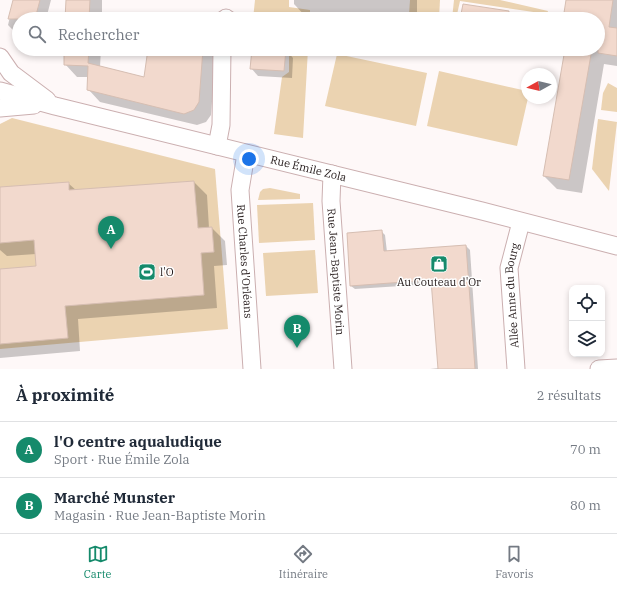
<!DOCTYPE html>
<html lang="fr">
<head>
<meta charset="utf-8">
<style>
	:root { --surface:#fff; --page:#f2f2f3; --text:#1f2937; --muted:#747a83; --line:#e0e1e3; --accent:#158a6b }
	body { margin:0; font-family:"IBM Plex Serif",serif; background:var(--page); color:var(--text) }
	.controls { position:absolute; right:12px; bottom:12px; display:grid; overflow:hidden; border-radius:8px; box-shadow:0 2px 6px #0003 }
	.controls button { width:36px; height:36px; display:grid; place-items:center; padding:0; border:0; border-bottom:1px solid var(--line); background:var(--surface); color:var(--text); font:20px sans-serif }
	.compass { position:absolute; left:521px; top:68px; width:36px; height:36px; border-radius:50%; background:var(--surface); box-shadow:0 2px 6px #0003; rotate:262deg }
	.you { position:absolute; left:249px; top:159px; width:14px; height:14px; margin:-10px; border:3px solid #fff; border-radius:50%; background:#1a73e8; box-shadow:0 0 0 6px #1a73e833 }
	.badge { display:grid; place-items:center; width:26px; height:26px; border-radius:50%; background:var(--accent); color:#fff; font-size:13px; font-weight:700 }
	.pin { position:absolute; translate:-50% -33px; filter:drop-shadow(0 1px 2px #0008) }
	.pin::after { content:''; position:absolute; top:21px; width:14px; height:12px; background:inherit; clip-path:polygon(0 0,100% 0,50% 100%) }
	.list { margin:0; padding:0; list-style:none }
	h2 { display:flex; justify-content:space-between; align-items:center; height:52px; margin:0; padding:0 16px; font-size:17px }
	h2 small { font-size:13px; font-weight:400; color:var(--muted) }
	.list li { display:grid; grid-template-columns:26px 1fr auto; gap:12px; align-items:center; box-sizing:border-box; height:56px; padding:0 16px; border-top:1px solid var(--line) }
	.list b { display:block; font-size:15px; white-space:nowrap }
	.list p { margin:0; font-size:13px; white-space:nowrap; color:var(--muted) }
	.list em { font-size:13px; font-style:normal; color:var(--muted) }
	.icon { flex:none; width:22px; height:22px; fill:none; stroke:currentColor; stroke-width:2; stroke-linecap:round; stroke-linejoin:round }
	.map { position:relative; flex:none; width:617px; height:369px; overflow:hidden }
	.search { position:absolute; background:var(--surface); box-shadow:0 2px 6px #0003; left:12px; right:12px; top:12px; height:44px; display:flex; align-items:center; gap:10px; box-sizing:border-box; padding:0 14px; border-radius:22px; color:var(--muted); font-size:15px }
	.sheet { height:164px; background:var(--surface) }
	nav { display:flex; justify-content:space-around; align-items:center; box-sizing:border-box; height:56px; border-top:1px solid var(--line); background:var(--surface); font-size:11px; color:var(--muted) }
	nav a { display:grid; justify-items:center; gap:2px }
	nav .on { color:var(--accent) }
	.map>svg:first-child { display:block }
	.green { fill:#ebd3b1 }
	.shadow { fill:#0003 }
	.building { fill:#f2d9cd; stroke:#d6beb2 }
	.lines { fill:none; stroke-linecap:round; stroke-linejoin:round }
	.minor-casing { stroke:#cbafb0; stroke-width:19 }
	.minor { stroke:#fff; stroke-width:17 }
	.labels { text-anchor:middle; stroke-width:3; stroke-linejoin:round; paint-order:stroke }
	.street-label { font-size:11px; fill:#231919; stroke:#fff }
	.poi-label { font-size:11px; fill:#231919; stroke:#fff; text-anchor:start }
</style>
</head>
<body>
<div class="map">
<svg width="617" height="369" viewBox="0 0 617 369">
	<rect width="100%" height="100%" fill="#fef8f8"/>
	<g class="green">
		<polygon points="255,0 289,0 289,7 310,10 310,19 253,19"/>
		<polygon points="410,0 440,0 439,18 409,14"/>
		<polygon points="454,0 500,0 548,11 547,14 460,1 456,19 452,19"/>
		<polygon points="289,49 308,49 303,138 274,134 282,77 289,72"/>
		<polygon points="337,54 427,73 416,126 325,106"/>
		<polygon points="439,71 527,91 528,98 517,146 427,126"/>
		<polygon points="608,83 617,88 617,112 601,110 603,93"/>
		<polygon points="12,118 215,169 228,329 0,349 0,124"/>
		<polygon points="598,119 617,122 609,191 592,169"/>
		<polygon points="270,188 300,194 300,199 258,200 260,192 263,189"/>
		<polygon points="313,203 315,240 259,243 257,205"/>
		<polygon points="315,250 318,293 266,296 263,253"/>
	</g>
	<g class="shadow">
		<polygon points="14,0 51,0 46,19 19,19 19,35 17,34 8,25"/>
		<polygon points="67,0 102,0 102,19 66,19"/>
		<polygon points="294,0 417,0 417,19 307,18 294,4"/>
		<polygon points="567,0 617,0 617,66 604,64 582,193 557,189 544,176 565,56 518,49 598,49 598,19 564,19"/>
		<polygon points="463,5 552,19 461,19"/>
		<polygon points="65,49 101,49 100,67 145,78 149,49 216,49 211,115 206,122 197,125 100,102 88,89 89,77 77,77 65,64"/>
		<polygon points="253,49 286,50 293,58 292,78 258,76 251,68"/>
		<polygon points="194,182 207,195 209,228 212,228 225,241 227,265 214,266 217,308 78,319 80,351 0,358 0,270 37,267 36,254 7,256 0,250 0,188 68,183 77,191"/>
		<polygon points="381,231 385,235 387,252 466,246 470,250 478,369 430,369 439,368 432,284 355,289 351,286"/>
	</g>
	<g class="building">
		<polygon points="13,0 40,0 35,19 8,19"/>
		<polygon points="66,0 90,0 89,19 65,19"/>
		<polygon points="566,0 613,0 609,27 617,28 617,56 598,53 598,19 563,19"/>
		<polygon points="463,4 509,11 508,19 460,19"/>
		<polygon points="64,49 89,49 88,63 144,77 148,49 203,49 199,102 194,110 184,114 87,90 88,66 64,65"/>
		<polygon points="252,49 286,49 284,71 250,69"/>
		<polygon points="565,49 592,49 569,180 543,176"/>
		<polygon points="194,181 198,228 212,227 214,252 201,253 204,295 65,306 68,338 0,344 0,269 36,266 34,240 0,243 0,187 69,182 69,190"/>
		<polygon points="382,230 384,251 466,245 475,369 438,369 431,280 350,286 347,233"/>
	</g>
	<g class="lines">
		<g class="minor-casing">
			<g id="minor">
				<polyline points="226,19 226,18"/>
				<polyline points="0,57 11,73 47,100"/>
				<path id="s1" d="M0,91l55,15 427,105 135,35"/>
				<polyline points="0,108 34,105"/>
				<polyline points="217,146 221,125 222,49"/>
				<path id="s2" d="M246,154l-6,36 12,179"/>
				<path id="s3" d="M332,174l-1,27 12,168"/>
				<path id="s4" d="M516,369l-7,-101 12,-46"/>
				<polyline points="599,369 617,368"/>
			</g>
		</g>
		<use href="#minor" class="minor"/>
	</g>
	<defs>
		<g id="shop-square" transform="scale(0.9)"><rect x="-9" y="-9" width="18" height="18" rx="4" fill="#158a6b" stroke="#fff"/><path d="M-5-2.5h2.3a2.7 3.5 0 0 1 5.4 0H5L5.5 6h-11ZM-1.5-2.5h3a1.5 2.3 0 0 0-3 0Z" fill="#fff"/></g>
		<g id="stadium-square" transform="scale(0.9)"><rect x="-9" y="-9" width="18" height="18" rx="4" fill="#158a6b" stroke="#fff"/><path d="M0-5a6.5 5 0 1 0 0 10a6.5 5 0 1 0 0-10ZM-3.5-1.8h7v3.6h-7Z" fill="#fff"/></g>
	</defs>
	<g fill-rule="evenodd">
		<use href="#shop-square" x="439" y="264"/>
		<use href="#stadium-square" x="147" y="272"/>
	</g>
	<g class="labels">
		<g class="street-label">
			<text dy="4" stroke="none"><textPath href="#s1" startOffset="318">Rue Émile Zola</textPath></text>
			<text dy="4" stroke="none"><textPath href="#s2" startOffset="108">Rue Charles d'Orléans</textPath></text>
			<text dy="4" stroke="none"><textPath href="#s3" startOffset="98">Rue Jean-Baptiste Morin</textPath></text>
			<text dy="4" stroke="none"><textPath href="#s4" startOffset="74">Allée Anne du Bourg</textPath></text>
		</g>
		<g class="poi-label">
			<text x="160" y="276">l'O</text>
			<text x="439" y="286" text-anchor="middle">Au Couteau d'Or</text>
		</g>
	</g>
</svg>
<div class="controls">
<button><svg class="icon" aria-label="locate" viewBox="0 0 24 24"><circle cx="12" cy="12" r="6"/><path d="M12 2v4M12 18v4M2 12h4M18 12h4"/></svg></button>
<button><svg class="icon" aria-label="layers" viewBox="0 0 24 24"><path d="M12 4l9 5-9 5-9-5zM3 14l9 5 9-5"/></svg></button>
</div>
<svg class="compass" viewBox="-18 -18 36 36"><path d="M0-13l5 13h-10z" fill="#e53935"/><path d="M0 13l5-13h-10z" fill="#747a83"/></svg>
<div class="you"></div>
<div class="pin badge" style="left:111px;top:249px">A</div>
<div class="pin badge" style="left:297px;top:348px">B</div>
<div class="search"><svg class="icon" aria-label="search" viewBox="0 0 24 24"><circle cx="10" cy="10" r="6"/><path d="M15 15l6 6"/></svg>Rechercher</div>
</div>
<section class="sheet">
<h2>À proximité<small>2 résultats</small></h2>
<ul class="list">
<li><span class="badge">A</span><div><b>l'O centre aqualudique</b><p>Sport · Rue Émile Zola</p></div><em>70 m</em></li>
<li><span class="badge">B</span><div><b>Marché Munster</b><p>Magasin · Rue Jean-Baptiste Morin</p></div><em>80 m</em></li>
</ul>
</section>
<nav>
<a class="on"><svg class="icon" aria-label="map" viewBox="0 0 24 24"><path d="M3 6l6-2 6 2 6-2v14l-6 2-6-2-6 2zM9 4v14M15 6v14"/></svg>Carte</a>
<a><svg class="icon" aria-label="directions" viewBox="0 0 24 24"><path d="M12 3l9 9-9 9-9-9zM9 14v-3h6M13 9l2 2-2 2"/></svg>Itinéraire</a>
<a><svg class="icon" aria-label="saved" viewBox="0 0 24 24"><path d="M7 4h10v16l-5-4-5 4z"/></svg>Favoris</a>
</nav>
</body>
</html>
